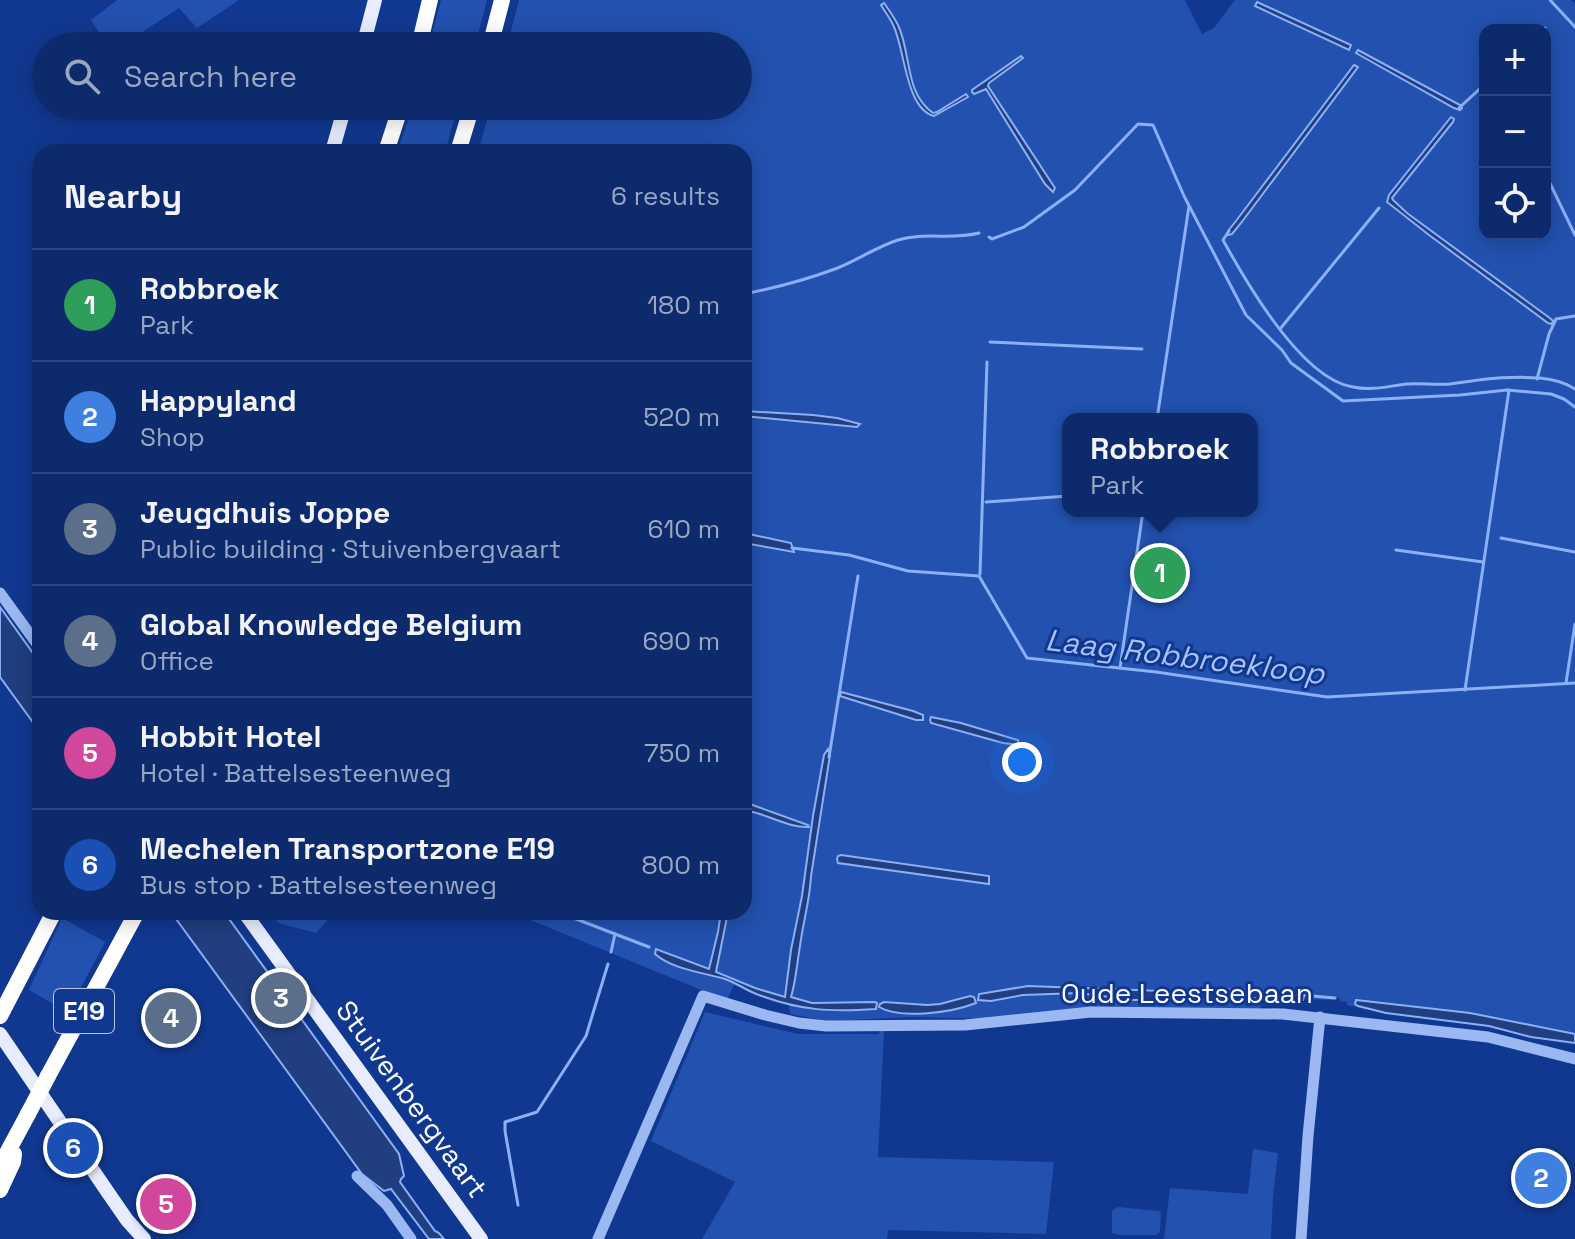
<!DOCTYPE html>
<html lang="en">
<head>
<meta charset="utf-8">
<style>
	:root { --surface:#0d2a6c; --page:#163272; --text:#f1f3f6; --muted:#9aa7c2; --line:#2d467f; --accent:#ffe45d }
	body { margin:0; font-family:"Space Grotesk",sans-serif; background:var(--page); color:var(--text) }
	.controls { position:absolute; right:24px; top:24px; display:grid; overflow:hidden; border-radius:16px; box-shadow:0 4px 20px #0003 }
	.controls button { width:72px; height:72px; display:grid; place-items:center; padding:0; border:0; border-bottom:2px solid var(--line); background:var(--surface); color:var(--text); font:40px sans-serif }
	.you { position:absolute; left:1022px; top:762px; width:28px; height:28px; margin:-20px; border:6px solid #fff; border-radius:50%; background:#1a73e8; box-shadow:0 0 0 12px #1a73e833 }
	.badge { display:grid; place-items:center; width:52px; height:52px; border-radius:50%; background:var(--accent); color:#fff; font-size:26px; font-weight:700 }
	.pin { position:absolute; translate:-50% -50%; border:4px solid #fff; box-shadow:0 2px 8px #0006 }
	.popup { position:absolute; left:1062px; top:413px; width:196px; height:104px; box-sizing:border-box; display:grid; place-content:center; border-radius:16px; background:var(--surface); filter:drop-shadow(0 2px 6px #0005); font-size:26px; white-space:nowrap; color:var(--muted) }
	.popup b { font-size:30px; color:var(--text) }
	.popup::after { content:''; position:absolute; left:50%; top:100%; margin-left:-16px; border:16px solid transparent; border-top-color:var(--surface) }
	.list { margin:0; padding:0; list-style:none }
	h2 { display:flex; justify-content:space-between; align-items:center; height:104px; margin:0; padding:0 32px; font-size:34px }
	h2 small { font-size:26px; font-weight:400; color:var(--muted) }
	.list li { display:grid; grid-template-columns:52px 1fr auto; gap:24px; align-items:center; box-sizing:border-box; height:112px; padding:0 32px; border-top:2px solid var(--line) }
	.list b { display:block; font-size:30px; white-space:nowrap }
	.list p { margin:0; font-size:26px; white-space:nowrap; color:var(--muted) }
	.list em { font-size:26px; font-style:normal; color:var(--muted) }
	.icon { flex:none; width:44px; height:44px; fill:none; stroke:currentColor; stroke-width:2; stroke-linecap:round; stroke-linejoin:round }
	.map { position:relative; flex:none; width:1575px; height:1239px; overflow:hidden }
	.search { position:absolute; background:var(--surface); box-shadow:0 4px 20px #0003; left:32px; top:32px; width:720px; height:88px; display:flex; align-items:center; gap:20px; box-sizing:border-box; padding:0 28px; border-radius:44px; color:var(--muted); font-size:30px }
	.panel { position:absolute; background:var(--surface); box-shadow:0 4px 20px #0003; left:32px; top:144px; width:720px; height:776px; border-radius:24px }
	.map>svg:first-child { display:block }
	.green { fill:#2251af; fill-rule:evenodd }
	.water { fill:#203e80; stroke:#8cb0f6; stroke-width:2 }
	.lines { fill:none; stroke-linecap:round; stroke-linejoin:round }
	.stream { stroke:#8cb0f6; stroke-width:3 }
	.minor { stroke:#9bb8f3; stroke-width:11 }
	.major { stroke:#e7edff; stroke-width:14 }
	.highway { stroke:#fff; stroke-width:16 }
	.highway-bridge { stroke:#fff; stroke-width:16 }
	.labels { text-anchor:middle; stroke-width:6; stroke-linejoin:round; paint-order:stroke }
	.shield { fill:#113890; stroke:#b8c3de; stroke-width:2 }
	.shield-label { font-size:26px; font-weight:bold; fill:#fff }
	.street-label { font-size:28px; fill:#fff; stroke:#113890 }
	.water-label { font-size:30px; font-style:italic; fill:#a7c2fa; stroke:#113890 }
</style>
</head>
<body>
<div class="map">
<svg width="1575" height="1239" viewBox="0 0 1575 1239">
	<rect width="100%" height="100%" fill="#113890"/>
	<g class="green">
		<polygon points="117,0 239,0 197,28 179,8 121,46 108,46 91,20"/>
		<polygon points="441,0 487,0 475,46 429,46"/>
		<path d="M519,0h666l17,34 12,-6 21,-28h336l4,4v1039l-40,-5 -50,-13 -99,-12 -39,-8v-3l-7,-1v-3l-5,-1 -1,3 -70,-2 -5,13h-210l-62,8 -74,-2 -85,4 -38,-7 -1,-9 -55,-20 -7,15 -11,-4 -205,-84h233v-760h-266l13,-46h24l1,2 1,-2h221v-60h-231zM1485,30h60v204h-60zM1068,419h184v92h-184z"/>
		<polygon points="413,106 458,106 445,152 397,152"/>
		<polygon points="271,912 335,912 316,933 278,923"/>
		<polygon points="62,918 105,942 68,1012 29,990"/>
		<polygon points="705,1012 798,1034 879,1034 880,1030 884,1030 878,1157 1054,1162 1046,1234 888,1230 887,1239 702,1239 735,1182 651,1141"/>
		<polygon points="1253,1149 1278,1153 1273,1197 1271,1239 1164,1239 1170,1188 1248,1194"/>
		<polygon points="1118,1207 1159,1211 1161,1213 1160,1231 1157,1235 1120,1235 1112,1233 1112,1211"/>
	</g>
	<g class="water">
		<polygon points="1257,2 1351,45 1349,50 1255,6"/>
		<path d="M884,3c5,7 10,14 14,22 14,30 6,67 35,88l4,-1 29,-18 2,3 -34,19c-28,-7 -29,-65 -40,-89 -3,-8 -9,-15 -13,-22z"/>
		<polygon points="1358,50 1460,105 1462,108 1460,110 1454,108 1356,53"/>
		<polygon points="1021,56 1023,58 989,83 988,86 1055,188 1053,192 1045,184 986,89 974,94 972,92 972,90"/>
		<polygon points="1354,65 1358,67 1241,223 1232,234 1228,235 1228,231 1236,221"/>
		<polygon points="1451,117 1454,119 1453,122 1392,198 1393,200 1407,213 1551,319 1553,321 1552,324 1548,323 1429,235 1387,202 1389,195"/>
		<polygon points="744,411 813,415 837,418 860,424 857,427 744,416"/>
		<polygon points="744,533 791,543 794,552 744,543"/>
		<polygon points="0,607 40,663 40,732 0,677"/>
		<polygon points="841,692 913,711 923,715 923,720 916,720 840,696"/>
		<polygon points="931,717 961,723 1014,739 1018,740 1019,745 1003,743 931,723 930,720"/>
		<path d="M828,749l2,6 -19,121c-1,24 -8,46 -11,70 -3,17 -4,35 -9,51l21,6 63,-1 2,1 -1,6c-45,3 -74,2 -117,-14 -12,-4 -22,-12 -34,-16 -24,-7 -51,-9 -70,-25l1,-5 53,20 9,-37 3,-20h7l-12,60 39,16 30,9 6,-47 11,-54 11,-80 11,-61z"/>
		<path d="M744,802l64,23 1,2c-20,1 -40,-12 -60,-16l-5,21z"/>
		<polygon points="841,855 989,876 989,884 838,863 837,859 838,856"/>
		<polygon points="171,912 224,912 399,1154 404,1176 401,1179 400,1182 435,1231 439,1233 444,1239 429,1239 391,1189 384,1191 362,1174"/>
		<polygon points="1028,986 1189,992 1240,989 1304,994 1303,1000 1271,998 1132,1000 1079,993 1023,995 991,1001 978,1000 979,994"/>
		<path d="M970,996l4,1 2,6c-23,9 -74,17 -97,4l1,-3 4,-2 43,3 13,-1z"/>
		<polygon points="1356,1000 1470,1013 1575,1034 1575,1043 1531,1037 1489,1026 1386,1013 1358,1006 1355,1004"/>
	</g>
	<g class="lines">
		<g class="stream">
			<polyline points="1550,0 1575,27"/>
			<polyline points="1543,30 1545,28"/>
			<polyline points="1459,108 1485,84"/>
			<polyline points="1545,173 1575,235"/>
			<path d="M1229,231l-6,9c23,42 79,139 130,147 18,4 36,-1 54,-3 14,-1 29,1 43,0 16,-2 32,-5 48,-6 25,-1 56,-3 77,11"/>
			<polyline points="989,237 992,239 1024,227 1075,190 1138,124 1153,125 1184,196 1246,315 1282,350 1291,363 1343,401 1460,395 1507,390 1551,394 1564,399 1575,407"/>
			<path d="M744,294c31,-6 61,-14 91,-25 21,-8 41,-22 63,-29 26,-8 54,0 81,-7"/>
			<polyline points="1280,329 1379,208"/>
			<polyline points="990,342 1142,349"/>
			<polyline points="1537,379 1549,334 1556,319 1575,316"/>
			<polyline points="1157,419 1189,206"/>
			<polyline points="986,502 1068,496"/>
			<polyline points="1501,538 1575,552"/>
			<polyline points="792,548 849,555 908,571 979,576 1027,658 1156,672 1327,697 1575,683"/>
			<polyline points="1396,550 1483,562"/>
			<polyline points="980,574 987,362"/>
			<polyline points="1120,668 1143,511"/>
			<polyline points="1566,683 1575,624"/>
			<polyline points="1465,690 1509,390"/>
			<polyline points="829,757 858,576"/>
			<polyline points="558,912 615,934 611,952"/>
			<polyline points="615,934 649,947"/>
			<polyline points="1301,995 1335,998"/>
			<polyline points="518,1205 505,1131 505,1122 537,1112 586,1036 608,964"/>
		</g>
		<g class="minor">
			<polyline points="0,593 40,648"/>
			<polyline points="357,1176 387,1205 411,1239"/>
			<polyline points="598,1239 703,996 765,1015 799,1023 826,1026 965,1025 1091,1012 1283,1014 1488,1037 1575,1059"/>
			<polyline points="1301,1239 1308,1136 1320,1017"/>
		</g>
		<g class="major">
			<polyline points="363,46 375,0"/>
			<polyline points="332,152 345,106"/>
			<polyline points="244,912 481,1239"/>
			<polyline points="0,1034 109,1194 127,1220 144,1239"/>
		</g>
		<g class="highway">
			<polyline points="419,46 430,0"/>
			<polyline points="490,46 502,0"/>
			<polyline points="386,152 401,106"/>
			<polyline points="458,152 472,106"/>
			<polyline points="0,1016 54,912"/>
			<polyline points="48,1076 137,912"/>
			<polyline points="0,1166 28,1114"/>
			<polyline points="0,1190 13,1162 14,1154"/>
		</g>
		<polyline class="highway-bridge" points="28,1114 48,1076"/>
	</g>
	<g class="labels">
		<rect class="shield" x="54" y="989" width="60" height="44" rx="6"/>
		<g class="shield-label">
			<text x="84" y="1020">E19</text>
		</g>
		<g class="street-label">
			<text x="1187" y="1003">Oude Leestsebaan</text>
			<text transform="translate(412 1099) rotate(54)" y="10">Stuivenbergvaart</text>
		</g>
		<g class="water-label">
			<text transform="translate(1185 657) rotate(7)" y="10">Laag Robbroekloop</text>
		</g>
	</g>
</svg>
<div class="controls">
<button>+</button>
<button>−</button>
<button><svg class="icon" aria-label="locate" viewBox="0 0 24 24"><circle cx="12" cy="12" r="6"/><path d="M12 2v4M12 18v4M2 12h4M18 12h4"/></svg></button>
</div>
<div class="you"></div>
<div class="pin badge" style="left:1160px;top:573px;background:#2e9e5b">1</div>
<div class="popup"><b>Robbroek</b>Park</div>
<div class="pin badge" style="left:1541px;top:1178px;background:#3f7fe0">2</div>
<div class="pin badge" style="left:281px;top:998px;background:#5c6f8a">3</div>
<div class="pin badge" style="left:171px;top:1018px;background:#5c6f8a">4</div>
<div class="pin badge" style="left:166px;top:1204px;background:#d1479c">5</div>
<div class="pin badge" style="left:73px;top:1148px;background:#1a4fb4">6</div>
<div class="search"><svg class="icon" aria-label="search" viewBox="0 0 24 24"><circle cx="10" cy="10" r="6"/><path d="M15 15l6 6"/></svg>Search here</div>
<section class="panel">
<h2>Nearby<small>6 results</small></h2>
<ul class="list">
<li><span class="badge" style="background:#2e9e5b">1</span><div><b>Robbroek</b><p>Park</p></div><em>180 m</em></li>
<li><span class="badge" style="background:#3f7fe0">2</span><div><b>Happyland</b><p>Shop</p></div><em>520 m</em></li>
<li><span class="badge" style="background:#5c6f8a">3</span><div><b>Jeugdhuis Joppe</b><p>Public building · Stuivenbergvaart</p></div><em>610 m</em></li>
<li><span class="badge" style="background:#5c6f8a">4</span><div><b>Global Knowledge Belgium</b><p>Office</p></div><em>690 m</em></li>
<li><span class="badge" style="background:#d1479c">5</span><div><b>Hobbit Hotel</b><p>Hotel · Battelsesteenweg</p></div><em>750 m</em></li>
<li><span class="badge" style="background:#1a4fb4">6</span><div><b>Mechelen Transportzone E19</b><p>Bus stop · Battelsesteenweg</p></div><em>800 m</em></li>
</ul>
</section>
</div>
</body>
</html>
